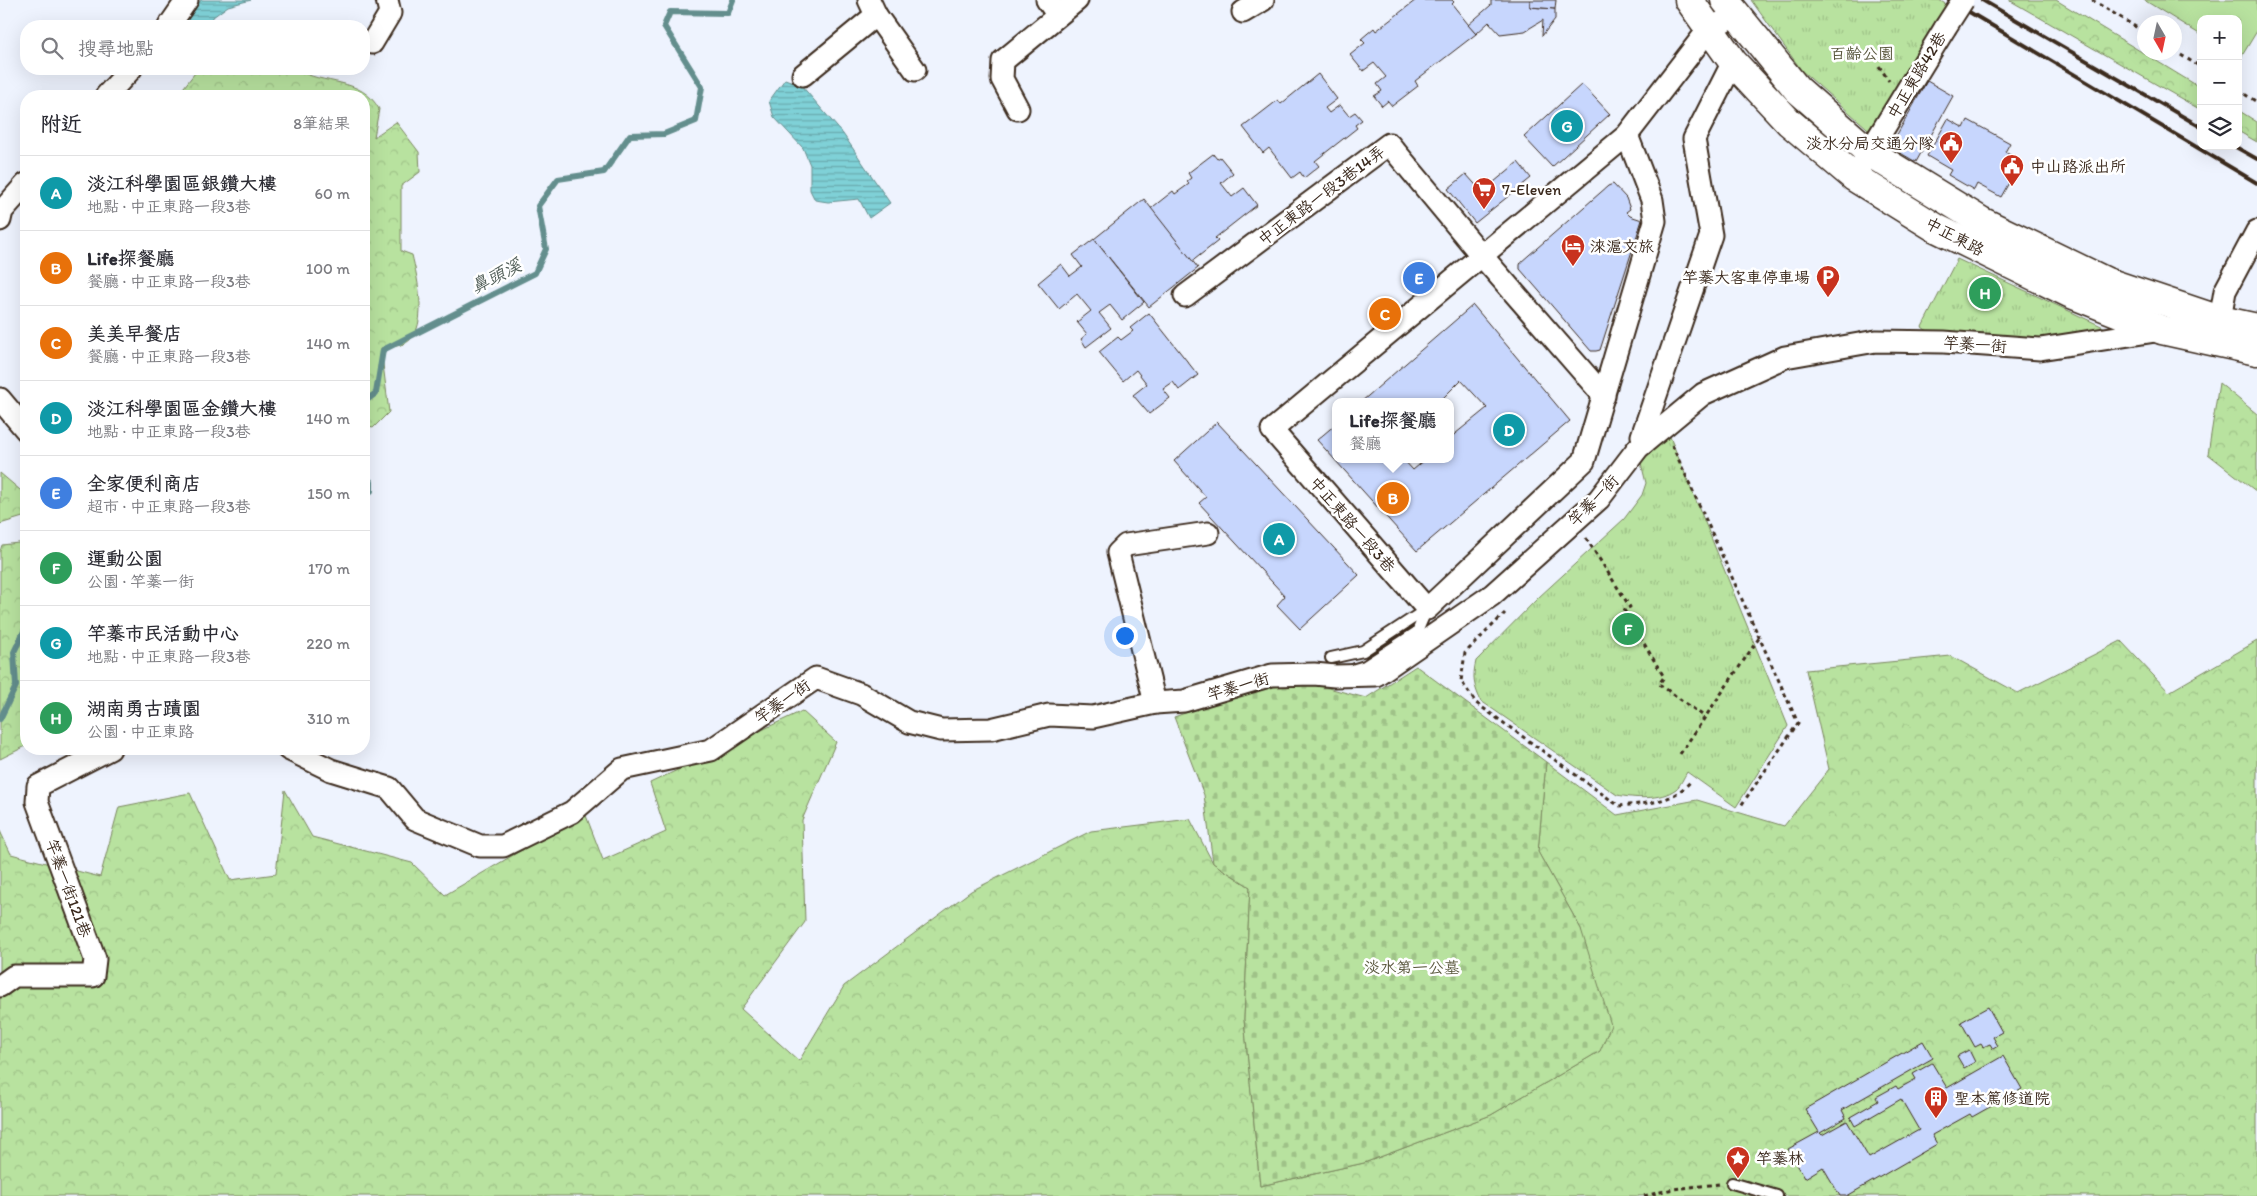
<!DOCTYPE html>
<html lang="zh-TW">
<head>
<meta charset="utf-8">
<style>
	:root { --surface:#fff; --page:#f7f7f7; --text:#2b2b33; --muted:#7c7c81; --line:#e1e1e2; --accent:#7c3aed }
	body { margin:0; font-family:Itim,"LXGW WenKai TC",sans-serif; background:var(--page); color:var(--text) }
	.controls { position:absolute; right:15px; top:15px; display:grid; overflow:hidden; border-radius:10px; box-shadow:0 5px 20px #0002 }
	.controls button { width:45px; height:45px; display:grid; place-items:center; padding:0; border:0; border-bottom:1px solid var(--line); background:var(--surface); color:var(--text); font:25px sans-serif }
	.compass { position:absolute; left:2137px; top:15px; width:45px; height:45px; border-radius:50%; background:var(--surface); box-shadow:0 5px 20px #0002; rotate:171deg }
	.you { position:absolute; left:1124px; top:635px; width:18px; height:18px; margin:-12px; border:4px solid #fff; border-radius:50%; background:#1a73e8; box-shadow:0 0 0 8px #1a73e833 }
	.badge { display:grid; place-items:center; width:32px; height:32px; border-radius:50%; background:var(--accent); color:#fff; font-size:16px; font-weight:700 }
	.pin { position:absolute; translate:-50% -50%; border:2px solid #fff; box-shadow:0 1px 5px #0006 }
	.popup { position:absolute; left:1332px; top:398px; width:122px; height:65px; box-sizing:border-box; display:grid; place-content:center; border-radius:10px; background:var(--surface); filter:drop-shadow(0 1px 4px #0005); font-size:16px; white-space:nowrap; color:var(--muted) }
	.popup b { font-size:19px; color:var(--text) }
	.popup::after { content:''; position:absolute; left:50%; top:100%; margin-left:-10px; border:10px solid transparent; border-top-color:var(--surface) }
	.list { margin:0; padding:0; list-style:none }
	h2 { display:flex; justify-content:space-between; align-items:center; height:65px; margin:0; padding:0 20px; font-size:21px }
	h2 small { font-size:16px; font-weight:400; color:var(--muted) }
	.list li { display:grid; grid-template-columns:32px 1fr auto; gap:15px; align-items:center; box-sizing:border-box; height:75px; padding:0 20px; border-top:1px solid var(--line) }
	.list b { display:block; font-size:19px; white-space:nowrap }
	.list p { margin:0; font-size:16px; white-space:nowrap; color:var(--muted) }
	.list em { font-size:16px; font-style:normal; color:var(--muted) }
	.icon { flex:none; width:28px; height:28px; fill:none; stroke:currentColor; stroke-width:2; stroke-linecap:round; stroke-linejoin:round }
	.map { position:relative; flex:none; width:2257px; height:1196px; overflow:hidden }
	.search { position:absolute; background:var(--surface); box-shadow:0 5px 20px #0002; left:20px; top:20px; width:350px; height:55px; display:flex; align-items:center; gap:12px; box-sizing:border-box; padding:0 18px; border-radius:20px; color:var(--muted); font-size:19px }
	.panel { position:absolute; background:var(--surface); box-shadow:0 5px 20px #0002; left:20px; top:90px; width:350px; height:665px; border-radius:20px }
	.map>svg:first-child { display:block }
	.green { fill:#b8e29f; stroke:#7a865e }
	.forest { fill:url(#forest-crowns); stroke:#7a865e }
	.cemetery { fill:url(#cemetery-stones); stroke:#7a865e }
	.park { fill:url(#park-tufts); stroke:#7a865e }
	.water { fill:url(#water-rules); stroke:#648e8d }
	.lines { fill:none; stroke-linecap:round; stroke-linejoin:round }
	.stream { stroke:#648e8d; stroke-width:6 }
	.building { fill:#c7d6fd; stroke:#3b2a1e }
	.service-casing { stroke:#3b2a1e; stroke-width:14 }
	.minor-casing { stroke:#3b2a1e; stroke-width:25 }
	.primary-casing { stroke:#3b2a1e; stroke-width:31 }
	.path { stroke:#3b2a1e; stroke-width:3; stroke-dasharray:4 4; stroke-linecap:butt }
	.service { stroke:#fff; stroke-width:10 }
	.minor { stroke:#fff; stroke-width:21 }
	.primary { stroke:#fff; stroke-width:28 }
	.rail { stroke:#3b2a1e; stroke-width:4 }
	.minor-bridge-casing { stroke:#3b2a1e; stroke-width:25; stroke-linecap:butt }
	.minor-bridge { stroke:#fff; stroke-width:21 }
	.labels { text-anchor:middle; stroke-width:5; stroke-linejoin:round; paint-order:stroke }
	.park-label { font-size:16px; fill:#5a583e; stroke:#fff }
	.street-label { font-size:16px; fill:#3b2a1e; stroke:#fff }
	.poi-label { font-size:16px; fill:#3b2a1e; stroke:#fff; text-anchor:start }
	.water-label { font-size:18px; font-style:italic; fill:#4f5c56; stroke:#fff }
</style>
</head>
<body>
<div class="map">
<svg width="2257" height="1196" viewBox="0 0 2257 1196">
	<defs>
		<pattern id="forest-crowns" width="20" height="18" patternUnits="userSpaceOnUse" patternTransform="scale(1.25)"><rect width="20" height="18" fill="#b8e29f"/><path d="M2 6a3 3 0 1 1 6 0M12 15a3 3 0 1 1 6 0" fill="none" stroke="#9fc288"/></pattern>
		<pattern id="cemetery-stones" width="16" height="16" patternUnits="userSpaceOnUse" patternTransform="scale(1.25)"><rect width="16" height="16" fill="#b8e29f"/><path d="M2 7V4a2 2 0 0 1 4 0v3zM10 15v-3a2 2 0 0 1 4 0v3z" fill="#9fc288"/></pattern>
		<pattern id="park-tufts" width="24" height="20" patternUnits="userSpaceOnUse" patternTransform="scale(1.25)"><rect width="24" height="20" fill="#b8e29f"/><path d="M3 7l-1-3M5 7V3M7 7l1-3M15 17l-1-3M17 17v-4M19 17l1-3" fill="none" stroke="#9fc288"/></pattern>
		<pattern id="water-rules" width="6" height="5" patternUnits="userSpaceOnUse" patternTransform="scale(1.25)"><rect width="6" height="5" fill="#7fd1d7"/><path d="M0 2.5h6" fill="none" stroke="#69aaae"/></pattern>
	</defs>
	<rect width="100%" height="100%" fill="#eef3fe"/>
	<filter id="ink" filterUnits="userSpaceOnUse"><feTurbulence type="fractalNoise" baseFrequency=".02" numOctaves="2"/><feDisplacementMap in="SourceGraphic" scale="10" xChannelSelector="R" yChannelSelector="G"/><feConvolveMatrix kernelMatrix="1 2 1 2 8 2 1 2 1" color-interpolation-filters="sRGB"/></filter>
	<g filter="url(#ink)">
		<polygon class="green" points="2144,0 2257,0 2257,31 2240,59 2238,57 2238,19 2201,19 2201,35"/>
		<g class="forest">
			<polygon points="2009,0 2056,0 2201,88 2201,110"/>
			<path d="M198,69h98c27,17 65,7 83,40l-5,28 22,-15 23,30 1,20 -19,14v65l11,4c5,21 20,81 -11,90 -6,2 -13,2 -20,3l8,64 -16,16 -9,-3v-329h-187z"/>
			<polygon points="2238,110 2257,122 2257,142 2238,131"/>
			<polygon points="2219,383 2257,414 2257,492 2208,454"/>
			<polygon points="0,473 26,495 26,516 0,524"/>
			<polygon points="26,542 26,746 0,759 0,551 2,545"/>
			<polygon points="2121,641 2169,692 2257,641 2257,1196 0,1196 0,831 11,854 100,877 119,807 190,793 230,880 276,874 285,790 312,837 412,863 445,895 585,813 603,860 666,832 650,783 802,711 836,742 802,820 805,922 741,1009 799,1061 844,986 971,891 1091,831 1190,819 1213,863 1250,887 1244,1019 1260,1186 1364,1163 1491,1115 1600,1051 1581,929 1538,852 1546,762 1617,815 1697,800 1784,826 1829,769 1806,670 1951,656 2018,693"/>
		</g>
		<polygon class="cemetery" points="1416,666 1546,762 1538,852 1581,929 1611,1025 1600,1051 1491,1115 1364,1163 1260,1186 1244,1019 1250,887 1213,863 1204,795 1174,717 1255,688 1313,684 1366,698"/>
		<g class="park">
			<polygon points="1751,0 1939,0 1952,8 1875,135 1802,71"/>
			<polygon points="1957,259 2110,330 2041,343 1937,338 1922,327"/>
			<path d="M1668,432l120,294 -52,81 -49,-35c-3,5 -7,14 -11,17 -16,12 -42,9 -59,6l-136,-94c-7,-14 -9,-24 -5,-40l63,-64 85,-78 18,-24 4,-12 -5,-20z"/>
		</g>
		<g class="water">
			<polygon points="201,0 251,0 228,6 213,17 211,26 182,26"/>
			<polygon points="785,79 801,85 843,134 890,203 869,218 859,199 828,202 815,200 810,190 810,165 803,148 774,117 769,101"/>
		</g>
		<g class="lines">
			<g class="stream">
				<polyline points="364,402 376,393 383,350 535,273 546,249 538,206 558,179 604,172 630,135 664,134 696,121 702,87 664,26 670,12 728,13 733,0"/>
				<polyline points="364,476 371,482 371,491 364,495"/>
				<polyline points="0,719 16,686 14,652 26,627"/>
			</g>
		</g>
		<g class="building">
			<polygon points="1416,0 1452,0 1454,2 1452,4 1476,34 1415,81 1418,86 1392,106 1388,101 1382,106 1374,96 1382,91 1377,84 1386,77 1374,63 1363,71 1350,55 1365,43 1361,39 1374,28 1376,31"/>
			<polygon points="1491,0 1530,0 1530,7 1555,9 1555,19 1542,36 1543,20 1525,31 1500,34 1489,22 1476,34 1468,25 1491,5"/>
			<polygon points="1530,0 1556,0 1555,9 1530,7"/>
			<polygon points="1318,74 1337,99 1325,108 1329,113 1340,105 1349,116 1355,112 1362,120 1355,125 1357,128 1315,161 1319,166 1304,178 1300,172 1292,178 1269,148 1263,153 1243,127 1278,100 1281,104"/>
			<polygon points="1927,81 1953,96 1916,162 1890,147"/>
			<polygon points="1582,84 1610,114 1552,167 1524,137"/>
			<polygon points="1948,119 1964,128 1968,120 2010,143 2005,152 2021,161 2001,197 1977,184 1974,190 1948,175 1951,170 1927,156"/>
			<polygon points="1213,154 1217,159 1220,157 1233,173 1221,183 1232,197 1244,188 1257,205 1215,238 1218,241 1190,263 1149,210 1173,191 1175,194 1189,184 1187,181 1191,178 1188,173"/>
			<polygon points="1518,162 1531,178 1475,223 1448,189 1466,174 1482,192"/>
			<polygon points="1613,184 1626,198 1630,209 1626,212 1630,216 1642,220 1600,350 1596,351 1591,351 1520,269 1520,265 1521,262 1608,186"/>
			<polygon points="1144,199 1198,268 1149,307 1094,239"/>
			<polygon points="1094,239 1144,302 1122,320 1110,305 1099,313 1111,328 1086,347 1081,339 1087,334 1077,322 1091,311 1077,294 1059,309 1038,283 1061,264 1070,276 1082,267 1073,255"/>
			<polygon points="1473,305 1570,421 1417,551 1317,440 1336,424 1336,459 1403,459 1413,470 1426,459 1450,459 1450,438 1487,408 1461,380 1439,402 1361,402"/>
			<polygon points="1149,313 1198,375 1179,390 1173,382 1163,389 1170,398 1149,414 1133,395 1147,384 1136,370 1123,381 1099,352 1118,337 1121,340 1133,331 1130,328"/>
			<polygon points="1217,422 1359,575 1300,629 1277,605 1285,596 1199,503 1206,497 1174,461"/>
			<polygon points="1988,1007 2002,1032 1993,1037 1998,1046 1993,1049 1990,1044 1983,1047 1981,1044 1975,1047 1961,1022"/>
			<polygon points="1923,1041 1933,1058 1842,1110 1846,1118 1820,1133 1822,1135 1847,1121 1869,1158 1919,1130 1901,1099 1855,1126 1850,1117 1878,1101 1876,1097 1896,1086 1898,1089 1916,1079 1913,1074 1932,1063 1947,1088 2003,1056 2022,1089 1972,1117 1970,1114 1932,1135 1937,1144 1847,1196 1840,1196 1823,1167 1805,1178 1788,1149 1819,1132 1805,1109"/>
			<polygon points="1969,1050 1975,1062 1964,1068 1957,1056"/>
		</g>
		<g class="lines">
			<g class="service-casing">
				<g id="service">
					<polyline points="1331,658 1363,651 1427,609 1417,632 1365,666 1355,669"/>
					<polyline points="1732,1183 1777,1196"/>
				</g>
			</g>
			<g class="minor-casing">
				<g id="minor">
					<polyline points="869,0 876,15 915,70"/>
					<polyline points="1047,0 1057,14"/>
					<polyline points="1243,12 1263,0"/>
					<polyline points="169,26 187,0"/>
					<polyline points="372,43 390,13 387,0"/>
					<polyline points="803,75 876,15"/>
					<polyline points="106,96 131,69"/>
					<polyline points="1018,109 1002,79 1003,61 1077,0"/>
					<polyline points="1627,135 1652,200 1655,221 1584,461 1427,609 1272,430 1627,135 1709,29 1735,15"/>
					<polyline points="1854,177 1945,28"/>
					<polyline points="0,220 2,211 26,184"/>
					<polyline points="1185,296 1389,144 1482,256 1604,396"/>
					<polyline points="2220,320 2225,291 2257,231"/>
					<polyline points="0,399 26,430"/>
					<polyline points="1642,436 1711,235 1694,139 1733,62"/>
					<polyline points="1155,703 1118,553 1126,545 1208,533"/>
					<polyline points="288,749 331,770 389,788 415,819 480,846 503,846 572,812 622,769 711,750 816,678 861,694 909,722 941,730 991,729 1049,715 1093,717 1155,703 1184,701 1272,675 1314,674 1335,676 1376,675 1492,595 1599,499 1638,448 1703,394 1785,357 1876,341 1944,342 2040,349 2162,330"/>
					<polyline points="0,986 14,976 93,976 95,959 37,802 38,786 110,749"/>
				</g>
			</g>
			<g class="primary-casing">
				<g id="primary">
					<polyline points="1689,0 1733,62 1789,122 1854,177 1936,228 2069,293 2162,330 2257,351"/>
					<polyline points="1725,0 1797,89 1870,153 1981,221 2107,282 2220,320 2257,328"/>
				</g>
			</g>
			<g class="path">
				<polyline points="2092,0 2144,32"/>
				<polyline points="2174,51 2201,67"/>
				<polyline points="1879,66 1889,81"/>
				<polyline points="2238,90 2257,102"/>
				<polyline points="1672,445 1798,723 1740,807"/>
				<polyline points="1586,538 1630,607 1624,610 1664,677 1659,684 1705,717"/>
				<path d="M1505,613l-40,40 -4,28 15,22 143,103c28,-3 52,-2 72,-25"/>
				<polyline points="1680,754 1759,638"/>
				<polyline points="1644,1196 1673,1189 1719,1184"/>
			</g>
			<use href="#service" class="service"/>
			<use href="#minor" class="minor"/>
			<use href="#primary" class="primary"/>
			<g class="rail">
				<polyline points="1949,0 2257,183"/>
				<polyline points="1982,0 2201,127"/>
				<polyline points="2234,146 2257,159"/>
			</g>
			<g class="minor-bridge-casing">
				<polyline id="minor-bridge" points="1945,28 1963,0"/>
			</g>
			<use href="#minor-bridge" class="minor-bridge"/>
		</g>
	</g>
	<defs>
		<g id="civic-pin" transform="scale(1.25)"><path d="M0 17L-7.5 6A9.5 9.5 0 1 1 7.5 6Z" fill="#c8321e" stroke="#fff"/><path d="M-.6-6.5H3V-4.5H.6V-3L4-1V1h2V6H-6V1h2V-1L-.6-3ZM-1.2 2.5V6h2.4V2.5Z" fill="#fff"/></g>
		<g id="supermarket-pin" transform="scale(1.25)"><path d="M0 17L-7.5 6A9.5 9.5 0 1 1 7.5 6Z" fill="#c8321e" stroke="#fff"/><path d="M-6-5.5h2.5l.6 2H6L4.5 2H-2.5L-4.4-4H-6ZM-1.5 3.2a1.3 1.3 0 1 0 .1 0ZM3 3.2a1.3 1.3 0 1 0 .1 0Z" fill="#fff"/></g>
		<g id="hotel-pin" transform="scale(1.25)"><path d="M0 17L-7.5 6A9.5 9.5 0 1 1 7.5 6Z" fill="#c8321e" stroke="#fff"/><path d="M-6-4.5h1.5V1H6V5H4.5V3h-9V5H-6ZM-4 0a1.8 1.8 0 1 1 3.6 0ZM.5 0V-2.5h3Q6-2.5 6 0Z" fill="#fff"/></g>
		<g id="parking-pin" transform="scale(1.25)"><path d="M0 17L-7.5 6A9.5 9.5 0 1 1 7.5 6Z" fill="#c8321e" stroke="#fff"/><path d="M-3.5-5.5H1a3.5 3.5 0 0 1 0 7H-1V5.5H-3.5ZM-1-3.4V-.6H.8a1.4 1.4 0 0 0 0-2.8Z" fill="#fff"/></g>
		<g id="building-pin" transform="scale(1.25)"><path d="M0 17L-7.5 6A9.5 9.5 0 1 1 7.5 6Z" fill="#c8321e" stroke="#fff"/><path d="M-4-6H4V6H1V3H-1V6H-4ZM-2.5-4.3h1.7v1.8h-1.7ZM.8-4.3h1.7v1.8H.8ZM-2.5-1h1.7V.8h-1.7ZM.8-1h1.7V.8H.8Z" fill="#fff"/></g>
		<g id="sight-pin" transform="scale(1.25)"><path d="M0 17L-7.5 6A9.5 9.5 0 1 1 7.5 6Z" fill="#c8321e" stroke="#fff"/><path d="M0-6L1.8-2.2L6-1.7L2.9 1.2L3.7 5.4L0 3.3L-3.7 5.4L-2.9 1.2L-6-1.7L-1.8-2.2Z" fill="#fff"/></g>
	</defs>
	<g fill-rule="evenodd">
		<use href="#civic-pin" x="1951" y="143"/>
		<use href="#civic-pin" x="2012" y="166"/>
		<use href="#supermarket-pin" x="1484" y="189"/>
		<use href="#hotel-pin" x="1573" y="246"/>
		<use href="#parking-pin" x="1828" y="277"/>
		<use href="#building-pin" x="1936" y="1098"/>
		<use href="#sight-pin" x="1738" y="1158"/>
	</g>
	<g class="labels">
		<g class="park-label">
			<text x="1862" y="59">百齡公園</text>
			<text x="1412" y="973">淡水第一公墓</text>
		</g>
		<g class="street-label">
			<text transform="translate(1916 75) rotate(-59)" y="6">中正東路42巷</text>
			<text transform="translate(1321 195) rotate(-37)" y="6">中正東路一段3巷14弄</text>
			<text transform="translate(1955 236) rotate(28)" y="6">中正東路</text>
			<text transform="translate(1975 344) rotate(4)" y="6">竿蓁一街</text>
			<text transform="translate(1593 500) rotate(-46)" y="6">竿蓁一街</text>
			<text transform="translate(1353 524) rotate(49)" y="6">中正東路一段3巷</text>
			<text transform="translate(1238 686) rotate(-16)" y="6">竿蓁一街</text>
			<text transform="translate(782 701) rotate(-35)" y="6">竿蓁一街</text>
			<text transform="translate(69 888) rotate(70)" y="6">竿蓁一街121巷</text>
		</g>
		<g class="poi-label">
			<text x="1934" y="149" text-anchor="end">淡水分局交通分隊</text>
			<text x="2030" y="172">中山路派出所</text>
			<text x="1502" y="195">7-Eleven</text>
			<text x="1590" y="252">淶滬文旅</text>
			<text x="1810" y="283" text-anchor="end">竿蓁大客車停車場</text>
			<text x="1954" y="1104">聖本篤修道院</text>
			<text x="1756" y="1164">竿蓁林</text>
		</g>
		<g class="water-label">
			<text transform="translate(496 276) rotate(-27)" y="6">鼻頭溪</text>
		</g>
	</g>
</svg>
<div class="controls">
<button>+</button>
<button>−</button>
<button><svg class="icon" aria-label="layers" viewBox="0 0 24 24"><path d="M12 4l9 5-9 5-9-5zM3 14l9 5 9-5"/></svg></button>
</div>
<svg class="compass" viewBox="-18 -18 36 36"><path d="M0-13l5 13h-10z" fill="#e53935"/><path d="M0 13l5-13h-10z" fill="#7c7c81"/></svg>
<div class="you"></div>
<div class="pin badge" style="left:1279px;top:539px;background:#0f9aa8">A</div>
<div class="pin badge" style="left:1393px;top:498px;background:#e8710a">B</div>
<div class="popup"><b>Life探餐廳</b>餐廳</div>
<div class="pin badge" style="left:1385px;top:314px;background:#e8710a">C</div>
<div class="pin badge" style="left:1509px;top:430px;background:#0f9aa8">D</div>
<div class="pin badge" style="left:1419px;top:278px;background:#3f7fe0">E</div>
<div class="pin badge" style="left:1628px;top:629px;background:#2e9e5b">F</div>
<div class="pin badge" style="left:1567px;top:126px;background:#0f9aa8">G</div>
<div class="pin badge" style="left:1985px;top:293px;background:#2e9e5b">H</div>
<div class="search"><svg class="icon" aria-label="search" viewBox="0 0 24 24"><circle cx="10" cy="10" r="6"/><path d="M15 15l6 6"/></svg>搜尋地點</div>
<section class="panel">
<h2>附近<small>8筆結果</small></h2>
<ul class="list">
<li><span class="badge" style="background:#0f9aa8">A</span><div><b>淡江科學園區銀鑽大樓</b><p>地點 · 中正東路一段3巷</p></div><em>60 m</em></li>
<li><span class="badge" style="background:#e8710a">B</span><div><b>Life探餐廳</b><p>餐廳 · 中正東路一段3巷</p></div><em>100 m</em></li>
<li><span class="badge" style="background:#e8710a">C</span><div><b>美美早餐店</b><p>餐廳 · 中正東路一段3巷</p></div><em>140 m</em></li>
<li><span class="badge" style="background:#0f9aa8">D</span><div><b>淡江科學園區金鑽大樓</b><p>地點 · 中正東路一段3巷</p></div><em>140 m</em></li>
<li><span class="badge" style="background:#3f7fe0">E</span><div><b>全家便利商店</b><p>超市 · 中正東路一段3巷</p></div><em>150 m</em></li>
<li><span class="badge" style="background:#2e9e5b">F</span><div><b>運動公園</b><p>公園 · 竿蓁一街</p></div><em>170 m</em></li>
<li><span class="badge" style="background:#0f9aa8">G</span><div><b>竿蓁市民活動中心</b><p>地點 · 中正東路一段3巷</p></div><em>220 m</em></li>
<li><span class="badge" style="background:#2e9e5b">H</span><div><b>湖南勇古蹟園</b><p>公園 · 中正東路</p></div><em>310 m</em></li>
</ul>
</section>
</div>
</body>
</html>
